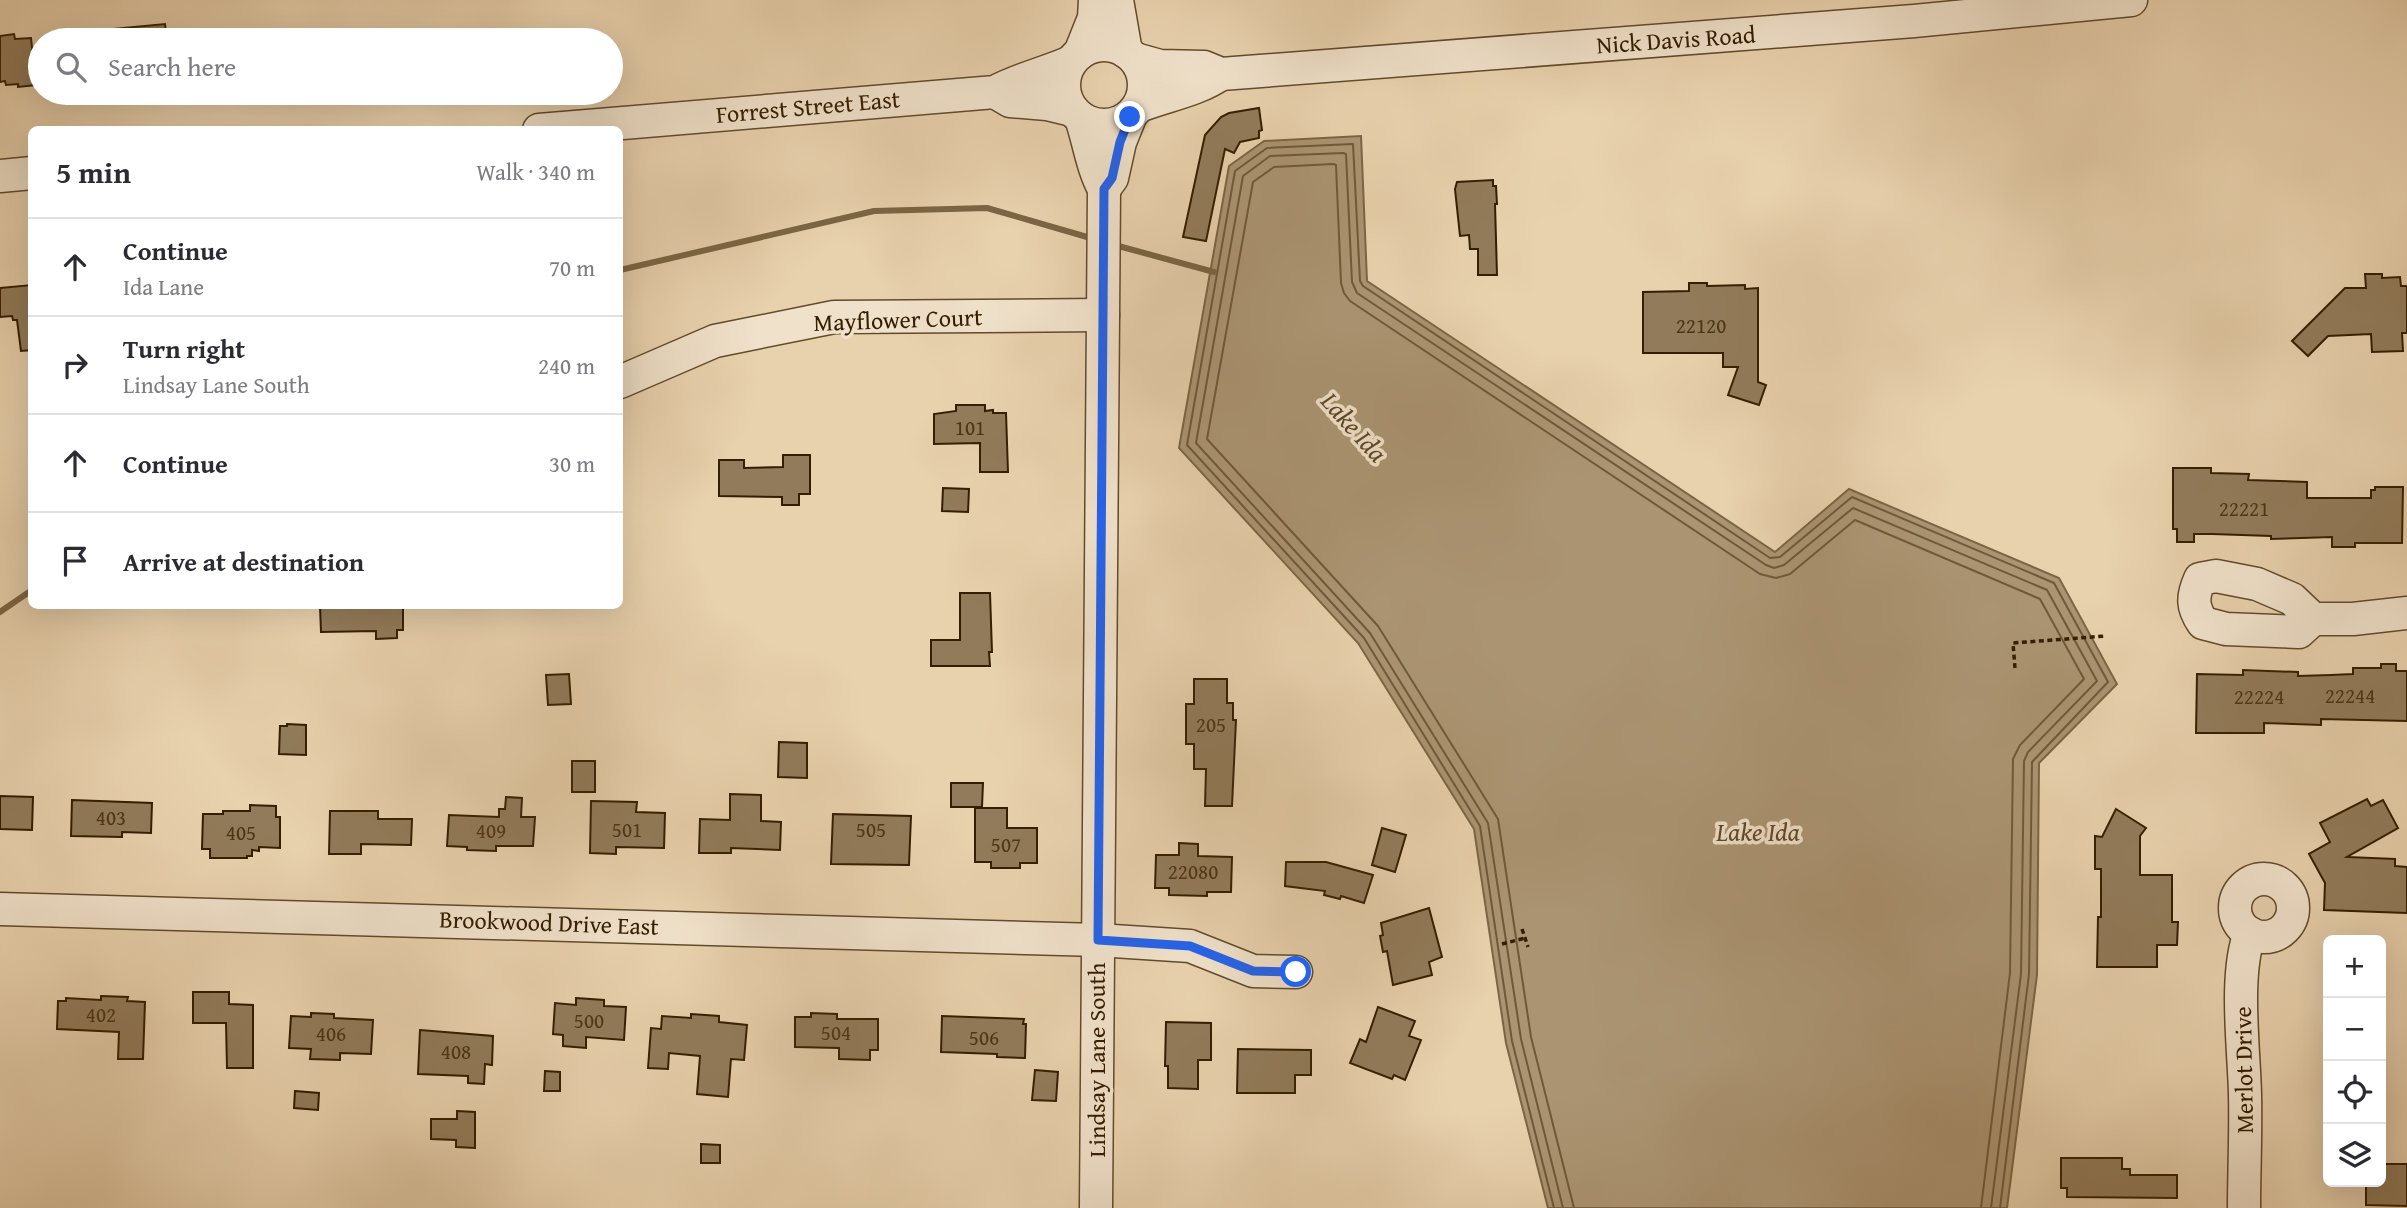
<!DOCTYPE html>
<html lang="en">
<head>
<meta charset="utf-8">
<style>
	:root { --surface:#fff; --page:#f7f7f7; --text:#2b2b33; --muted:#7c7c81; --line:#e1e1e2 }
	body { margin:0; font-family:"Gentium Book Plus",serif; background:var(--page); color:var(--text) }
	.controls { position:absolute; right:21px; bottom:21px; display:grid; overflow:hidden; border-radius:10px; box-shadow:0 7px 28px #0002 }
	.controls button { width:63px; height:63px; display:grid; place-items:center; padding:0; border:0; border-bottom:2px solid var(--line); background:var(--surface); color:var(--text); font:35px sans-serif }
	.stop { position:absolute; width:21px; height:21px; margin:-16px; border:5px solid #2563eb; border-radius:50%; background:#fff }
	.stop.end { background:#2563eb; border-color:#fff; box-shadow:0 2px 7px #0008 }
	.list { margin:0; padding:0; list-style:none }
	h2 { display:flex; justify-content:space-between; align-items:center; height:91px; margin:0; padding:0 28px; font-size:30px }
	h2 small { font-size:23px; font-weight:400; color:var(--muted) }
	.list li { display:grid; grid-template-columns:46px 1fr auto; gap:21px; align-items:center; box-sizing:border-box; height:98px; padding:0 28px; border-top:2px solid var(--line) }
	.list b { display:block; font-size:26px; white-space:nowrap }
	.list p { margin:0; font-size:23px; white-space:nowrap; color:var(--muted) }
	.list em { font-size:23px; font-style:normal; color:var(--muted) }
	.icon { flex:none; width:38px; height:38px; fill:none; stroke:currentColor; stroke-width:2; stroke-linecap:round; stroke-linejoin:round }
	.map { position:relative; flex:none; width:2407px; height:1208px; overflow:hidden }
	.search { position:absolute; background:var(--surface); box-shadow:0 7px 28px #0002; left:28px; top:28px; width:595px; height:77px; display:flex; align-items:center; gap:18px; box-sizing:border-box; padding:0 24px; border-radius:38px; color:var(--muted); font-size:26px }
	.panel { position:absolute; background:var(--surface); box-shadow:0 7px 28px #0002; left:28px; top:126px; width:595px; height:483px; border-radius:10px }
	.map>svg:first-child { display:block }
	.water { fill:#ab9472; stroke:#7b6544; stroke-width:2 }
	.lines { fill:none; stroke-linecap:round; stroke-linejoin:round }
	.shore { stroke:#705939; stroke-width:2 }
	.stream { stroke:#7b6544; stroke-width:6 }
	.building { fill:#927b5a; stroke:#341e00; stroke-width:2 }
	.minor-casing { stroke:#614b2b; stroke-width:35 }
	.path { stroke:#341e00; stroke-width:3.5; stroke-dasharray:5 3.5; stroke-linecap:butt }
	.minor { stroke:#f0e1ca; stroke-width:32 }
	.route { stroke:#2563eb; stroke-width:9 }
	.labels { text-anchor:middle; stroke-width:7; stroke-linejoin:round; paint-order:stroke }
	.number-label { font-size:21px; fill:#4c3516 }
	.street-label { font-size:24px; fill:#341e00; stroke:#f0e1ca }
	.water-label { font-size:26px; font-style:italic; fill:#5e4728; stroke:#f0e1ca }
</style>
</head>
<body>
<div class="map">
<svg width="2407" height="1208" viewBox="0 0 2407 1208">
	<rect width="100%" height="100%" fill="#e8d1ad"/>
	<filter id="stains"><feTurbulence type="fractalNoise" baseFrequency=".00286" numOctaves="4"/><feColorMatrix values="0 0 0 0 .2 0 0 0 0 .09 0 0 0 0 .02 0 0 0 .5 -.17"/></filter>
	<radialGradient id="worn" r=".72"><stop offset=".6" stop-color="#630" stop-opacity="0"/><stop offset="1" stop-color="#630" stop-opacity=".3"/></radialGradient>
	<polygon class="water" points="1361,136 1367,281 1775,552 1849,489 2059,578 2117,684 2039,763 2037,975 2007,1208 1548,1208 1506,1043 1474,829 1358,643 1179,448 1229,166 1264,141"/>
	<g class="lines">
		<g class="shore">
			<polyline points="1554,1208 1512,1041 1480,826 1364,638 1187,445 1235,171 1267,148 1353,144 1360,281 1363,286 1770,558 1780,557 1852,497 2054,583 2108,682 2032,762 2029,974 2000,1208"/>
			<polyline points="1563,1208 1521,1039 1488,823 1370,633 1196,443 1243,176 1270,156 1343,153 1346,154 1352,282 1357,293 1766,565 1774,568 1784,565 1853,508 2047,590 2097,681 2028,752 2024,761 2021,974 1991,1208"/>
			<polyline points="1574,1208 1531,1037 1498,819 1378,626 1207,439 1253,182 1274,167 1333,164 1336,165 1341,283 1344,293 1350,301 1760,574 1776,578 1790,574 1855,520 2040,599 2084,679 2020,745 2013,759 2010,973 1981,1208"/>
		</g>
		<g class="stream">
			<polyline points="1111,244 1214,272"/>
			<polyline points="620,270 874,211 987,208 1094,239"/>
			<polyline points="0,612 32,590"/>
		</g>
	</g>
	<g class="building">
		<polygon points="165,24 167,40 114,40 114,29"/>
		<polygon points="14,34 15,39 31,38 36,85 18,87 18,84 6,85 5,81 0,82 0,36"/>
		<polygon points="1259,108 1262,130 1259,131 1259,138 1240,142 1234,153 1225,149 1206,241 1183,237 1205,135 1221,117 1229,113"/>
		<polygon points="1493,180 1493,186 1496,186 1497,204 1495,204 1497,275 1478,275 1478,249 1470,249 1469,235 1460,236 1455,189 1457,182"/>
		<polygon points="2365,274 2382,274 2382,278 2400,277 2401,286 2407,286 2407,333 2402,333 2403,351 2372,352 2371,334 2328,336 2308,356 2292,341 2345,288 2366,288"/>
		<polygon points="1689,283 1707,283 1707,286 1745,285 1745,289 1758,288 1758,382 1766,385 1759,405 1728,395 1738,367 1723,367 1723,353 1643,353 1643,292 1689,291"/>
		<polygon points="32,285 32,350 21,351 17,320 13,320 12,316 0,317 0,288"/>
		<polygon points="956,405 985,405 985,411 993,410 993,413 1006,413 1008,472 980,472 980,443 934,444 934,414 956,411"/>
		<polygon points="783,455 810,455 810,494 799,494 799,505 782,505 782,497 719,496 719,460 744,460 744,468 783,467"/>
		<polygon points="2173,468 2211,468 2211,473 2249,474 2248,480 2307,482 2307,498 2371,498 2371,490 2375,490 2375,487 2403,487 2402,543 2355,543 2355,547 2332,547 2332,537 2271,539 2271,536 2212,534 2194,534 2194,542 2177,542 2177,529 2173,529"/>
		<polygon points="943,488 969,489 968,512 942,511"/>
		<polygon points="960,593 990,593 992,652 989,652 990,666 931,666 931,640 960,640"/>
		<polygon points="320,606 403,606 403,630 397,630 397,638 376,639 376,631 321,632"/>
		<polygon points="2381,664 2396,664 2396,671 2407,671 2407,721 2321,719 2321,725 2264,723 2264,733 2196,733 2197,674 2243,675 2243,670 2298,672 2298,676 2331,675 2353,674 2353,668 2381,668"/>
		<polygon points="569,674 571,704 548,705 546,675"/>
		<polygon points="1194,679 1227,679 1227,703 1233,703 1233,720 1236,720 1232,806 1205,806 1206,769 1194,769 1194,744 1186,744 1186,704 1194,704"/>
		<polygon points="287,724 306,725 306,755 279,754 280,726 287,726"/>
		<polygon points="779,742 807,743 807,778 778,777"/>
		<rect x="572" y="761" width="23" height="31"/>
		<polygon points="951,783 983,783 982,807 951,807"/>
		<polygon points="730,794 761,795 761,821 781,822 780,850 731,848 731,853 699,853 700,819 730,820"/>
		<polygon points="0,796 33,797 32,830 0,829"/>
		<polygon points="506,797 522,798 521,817 535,817 533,846 496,846 496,851 467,850 467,847 447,846 449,815 499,817 499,809 505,809"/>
		<polygon points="2367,799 2371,806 2383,800 2398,828 2347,857 2395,859 2395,866 2407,867 2407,913 2324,910 2325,883 2309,854 2330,842 2320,823"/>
		<polygon points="72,800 152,803 151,833 122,832 122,837 71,836"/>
		<polygon points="591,801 637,802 636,812 665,813 664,848 616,847 616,854 590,853"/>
		<polygon points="250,805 276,806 276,817 280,817 280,848 259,847 259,851 252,850 252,856 247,856 247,858 210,858 210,849 202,849 203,814 223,814 223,811 250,811"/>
		<polygon points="975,808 1007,808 1007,828 1037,828 1037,863 1020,863 1020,868 991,868 991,862 975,862"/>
		<polygon points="2116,809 2146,828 2140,836 2140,875 2172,875 2172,922 2178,922 2177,945 2157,945 2157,967 2097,967 2098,917 2101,917 2101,869 2095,869 2095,836 2102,837"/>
		<polygon points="330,811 378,811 378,819 412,819 411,845 361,844 361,854 329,854"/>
		<polygon points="833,814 911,816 909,865 831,864"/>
		<polygon points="1382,828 1406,835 1395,872 1372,865"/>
		<polygon points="1179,843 1198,844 1198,856 1232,857 1231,892 1207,892 1207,896 1169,895 1169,888 1155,888 1156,855 1179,855"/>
		<polygon points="1286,862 1326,862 1373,875 1364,903 1341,896 1340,899 1324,895 1325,891 1285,886"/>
		<polygon points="1429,908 1442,957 1429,962 1432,975 1393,985 1387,951 1383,952 1380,936 1383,935 1381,923"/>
		<polygon points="193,992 229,992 229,1004 253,1005 253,1068 227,1068 226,1023 193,1023"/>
		<polygon points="101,996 128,997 127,1001 145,1002 143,1059 118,1059 119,1032 57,1029 58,1001 66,1001 66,998 101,1000"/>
		<polygon points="576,998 604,1000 604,1006 626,1007 624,1040 586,1037 586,1048 563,1046 563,1035 553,1034 555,1003 576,1005"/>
		<polygon points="1378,1007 1415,1021 1409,1036 1421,1040 1405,1080 1394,1075 1392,1079 1350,1063 1360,1039 1366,1042"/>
		<polygon points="311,1013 334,1014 334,1018 373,1020 371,1054 340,1053 340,1060 310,1059 311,1049 289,1048 291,1016 311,1017"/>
		<polygon points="811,1013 837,1014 837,1019 878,1019 878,1050 870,1050 870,1060 839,1059 839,1048 795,1047 795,1017 811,1017"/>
		<polygon points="691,1014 719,1016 719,1022 747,1025 744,1060 731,1059 728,1097 697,1094 700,1056 669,1053 668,1069 648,1068 651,1028 661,1029 662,1016 691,1018"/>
		<polygon points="942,1016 1024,1019 1023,1024 1026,1024 1025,1058 997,1057 997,1054 941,1052"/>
		<polygon points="1166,1022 1211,1023 1211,1060 1198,1060 1198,1089 1168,1088 1168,1066 1165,1066"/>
		<polygon points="420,1030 493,1036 492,1065 485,1064 484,1084 468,1083 468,1076 418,1074"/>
		<polygon points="1238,1049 1311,1050 1311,1075 1295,1075 1295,1093 1237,1093"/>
		<polygon points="1035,1070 1058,1072 1056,1101 1032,1100"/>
		<polygon points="545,1071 560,1072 560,1091 544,1091"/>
		<polygon points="295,1091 319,1093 318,1110 294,1108"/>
		<polygon points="457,1111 475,1112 475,1148 456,1147 456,1140 431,1139 431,1119 457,1119"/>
		<polygon points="701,1144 720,1145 720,1163 701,1163"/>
		<polygon points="2061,1158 2122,1158 2122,1169 2130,1169 2130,1175 2177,1175 2177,1198 2067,1197 2067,1188 2061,1188"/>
		<polygon points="2381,1164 2407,1164 2407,1206 2366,1205 2366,1184 2381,1182"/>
	</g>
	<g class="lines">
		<g class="minor-casing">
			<g id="minor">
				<polyline points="1117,0 1126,52"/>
				<circle cx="1104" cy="85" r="40"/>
				<polyline points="1080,53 1094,18 1095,0"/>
				<polyline points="1135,59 1160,66 1204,67 1221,74 1914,21 2131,0"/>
				<polyline points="995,92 1010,101 1047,104 1072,110"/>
				<path d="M1139,106c28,-11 57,-15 82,-32"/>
				<path d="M1081,118c8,24 11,49 23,71l-8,1019"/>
				<path d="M539,130l456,-38c24,-13 51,-19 76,-30"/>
				<polyline points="0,176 32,173"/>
				<polyline points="1104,189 1112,178 1120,142 1130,117"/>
				<polyline points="620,382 715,341 834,317 1103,315"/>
				<path d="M2313,619l-14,13 -73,-3 -23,-6c-11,-16 -11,-26 -3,-44l16,-3 41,8 35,15 21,20h40l54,-6"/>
				<circle cx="2264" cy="908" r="29"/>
				<polyline points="0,909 1098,940 1190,946 1253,971 1296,972"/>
				<path d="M2244,1208c0,-38 2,-76 1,-114 -1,-45 -11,-120 5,-161"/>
			</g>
		</g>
		<g class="path">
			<polyline points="2015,668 2013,643 2106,636"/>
			<polyline points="1522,929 1528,947"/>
			<polyline points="1502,944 1525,938"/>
		</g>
		<use href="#minor" class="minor"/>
	</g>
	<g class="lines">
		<polyline class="route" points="1130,117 1120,142 1112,178 1104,189 1098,940 1190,946 1253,971 1296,972"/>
	</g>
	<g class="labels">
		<g class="number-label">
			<text x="1701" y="333">22120</text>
			<text x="970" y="435">101</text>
			<text x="2244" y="516">22221</text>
			<text x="2350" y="703">22244</text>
			<text x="2259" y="704">22224</text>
			<text x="1211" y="732">205</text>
			<text x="111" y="825">403</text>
			<text x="627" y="837">501</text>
			<text x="871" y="837">505</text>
			<text x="491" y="838">409</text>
			<text x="241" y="840">405</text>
			<text x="1006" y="852">507</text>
			<text x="1193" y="879">22080</text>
			<text x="101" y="1022">402</text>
			<text x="589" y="1028">500</text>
			<text x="836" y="1040">504</text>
			<text x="331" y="1041">406</text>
			<text x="984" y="1045">506</text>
			<text x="456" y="1059">408</text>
		</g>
		<g class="street-label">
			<text transform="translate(1676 40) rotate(-4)" y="8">Nick Davis Road</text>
			<text transform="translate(808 107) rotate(-5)" y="8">Forrest Street East</text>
			<text transform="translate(898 320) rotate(-2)" y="8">Mayflower Court</text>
			<text transform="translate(549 923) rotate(2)" y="8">Brookwood Drive East</text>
			<text transform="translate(1097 1060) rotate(-90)" y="8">Lindsay Lane South</text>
			<text transform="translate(2244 1070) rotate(-91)" y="8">Merlot Drive</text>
		</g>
		<g class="water-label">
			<text transform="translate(1354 427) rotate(48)" y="9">Lake Ida</text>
			<text x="1758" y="841">Lake Ida</text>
		</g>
	</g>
	<rect width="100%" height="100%" filter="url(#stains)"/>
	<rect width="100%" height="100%" fill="url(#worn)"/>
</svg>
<div class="controls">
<button>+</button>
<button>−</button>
<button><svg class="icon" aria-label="locate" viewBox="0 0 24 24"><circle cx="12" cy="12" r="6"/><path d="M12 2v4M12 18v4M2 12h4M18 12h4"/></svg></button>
<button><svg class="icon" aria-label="layers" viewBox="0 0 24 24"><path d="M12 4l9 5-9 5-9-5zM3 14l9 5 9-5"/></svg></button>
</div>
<div class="stop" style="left:1296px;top:972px"></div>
<div class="stop end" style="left:1130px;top:117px"></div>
<div class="search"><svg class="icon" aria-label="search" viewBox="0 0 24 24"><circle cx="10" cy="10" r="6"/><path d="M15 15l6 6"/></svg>Search here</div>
<section class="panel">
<h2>5 min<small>Walk · 340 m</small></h2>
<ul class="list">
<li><svg class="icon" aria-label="ahead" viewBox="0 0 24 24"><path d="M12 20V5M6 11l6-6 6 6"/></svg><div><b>Continue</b><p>Ida Lane</p></div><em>70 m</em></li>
<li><svg class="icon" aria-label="right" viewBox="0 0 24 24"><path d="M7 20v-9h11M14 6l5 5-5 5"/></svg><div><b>Turn right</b><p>Lindsay Lane South</p></div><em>240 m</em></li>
<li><svg class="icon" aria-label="ahead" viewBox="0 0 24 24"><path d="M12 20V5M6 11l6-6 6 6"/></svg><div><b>Continue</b></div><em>30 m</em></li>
<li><svg class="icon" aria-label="arrive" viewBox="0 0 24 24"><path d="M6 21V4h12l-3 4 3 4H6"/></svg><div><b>Arrive at destination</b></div></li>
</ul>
</section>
</div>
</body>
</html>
